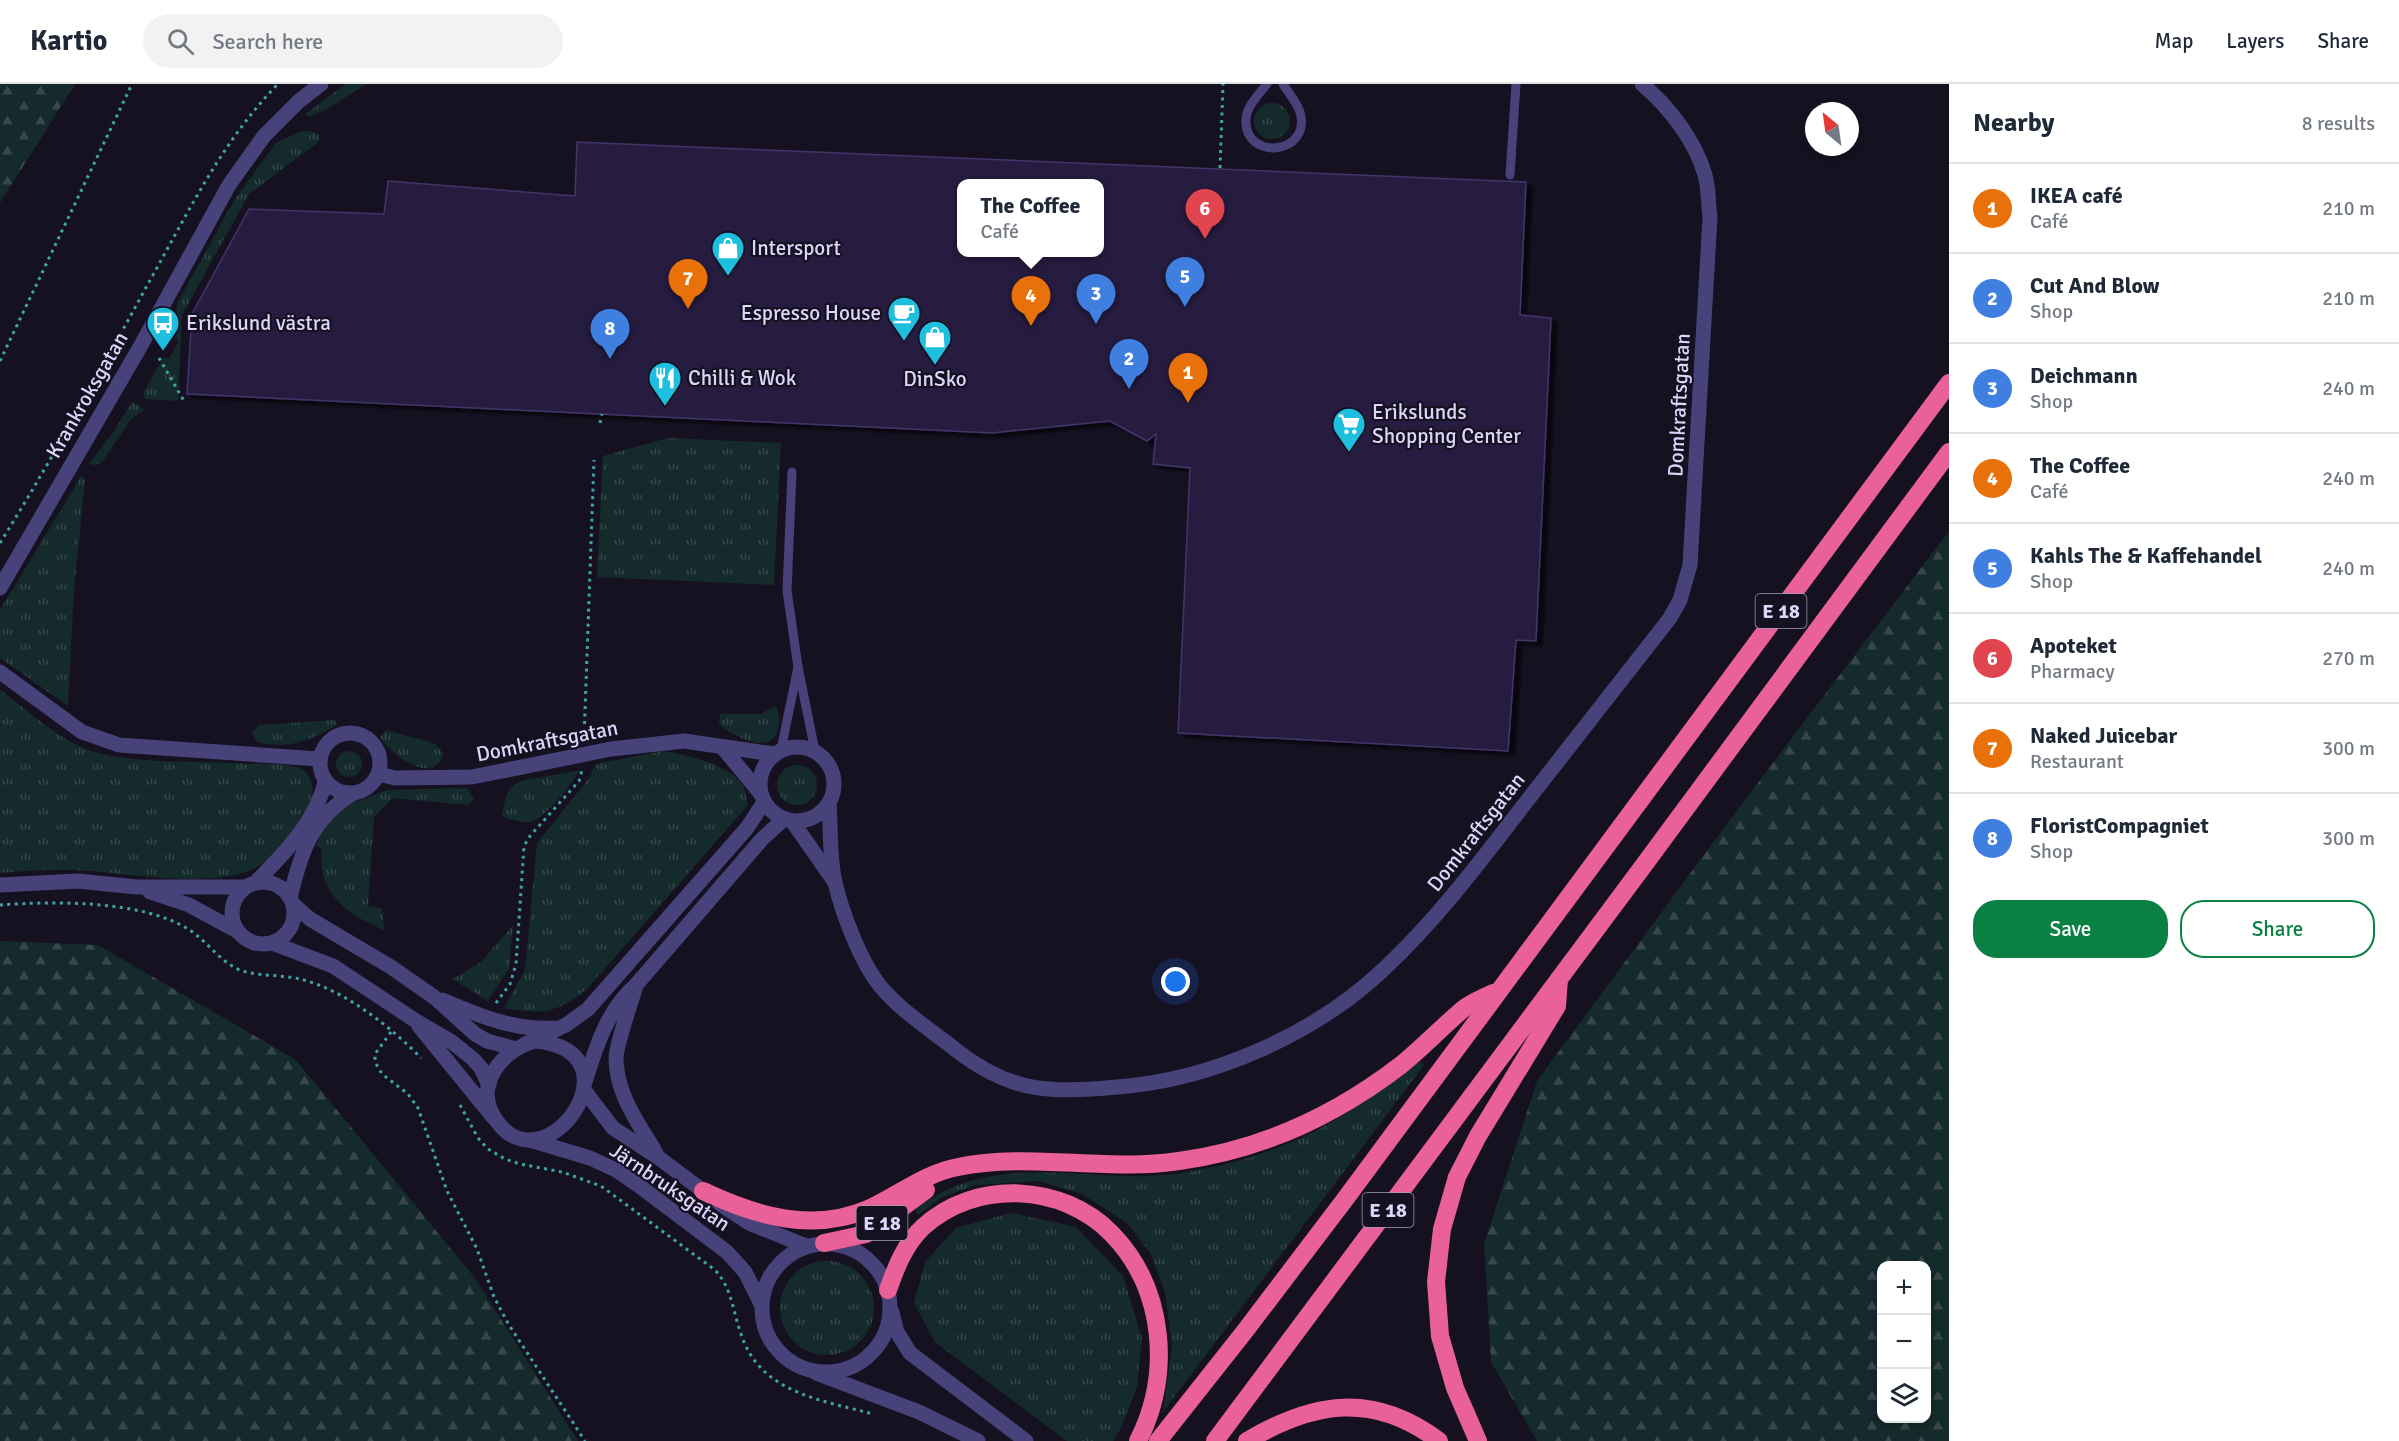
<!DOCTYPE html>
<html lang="en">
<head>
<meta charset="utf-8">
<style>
	:root { --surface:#fff; --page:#f2f2f3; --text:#1f2937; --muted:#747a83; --line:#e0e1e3; --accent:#0b8043 }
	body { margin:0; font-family:Signika,sans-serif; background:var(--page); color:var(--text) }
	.controls { position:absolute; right:18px; bottom:18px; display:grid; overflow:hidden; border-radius:12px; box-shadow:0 3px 9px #0003 }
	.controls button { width:54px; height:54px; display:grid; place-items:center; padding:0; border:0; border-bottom:2px solid var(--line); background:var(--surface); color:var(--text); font:30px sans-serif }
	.compass { position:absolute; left:1805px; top:18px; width:54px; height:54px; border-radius:50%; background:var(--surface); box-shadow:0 3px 9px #0003; rotate:331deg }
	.you { position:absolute; left:1176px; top:898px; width:21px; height:21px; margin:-15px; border:4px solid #fff; border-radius:50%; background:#1a73e8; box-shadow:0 0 0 9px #1a73e833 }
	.badge { display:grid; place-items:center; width:39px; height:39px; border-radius:50%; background:var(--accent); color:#fff; font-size:20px; font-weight:700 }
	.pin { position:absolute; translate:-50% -50px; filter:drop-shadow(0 2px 3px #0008) }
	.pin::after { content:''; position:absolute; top:32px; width:21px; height:18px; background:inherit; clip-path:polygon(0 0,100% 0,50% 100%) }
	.popup { position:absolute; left:957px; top:95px; width:147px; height:78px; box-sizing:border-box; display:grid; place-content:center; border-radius:12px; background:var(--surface); filter:drop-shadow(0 2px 4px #0005); font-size:20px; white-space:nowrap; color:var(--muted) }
	.popup b { font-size:22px; color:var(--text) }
	.popup::after { content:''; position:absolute; left:50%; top:100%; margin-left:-12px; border:12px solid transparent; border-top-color:var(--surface) }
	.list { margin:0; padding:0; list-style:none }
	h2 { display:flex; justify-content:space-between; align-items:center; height:78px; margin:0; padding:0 24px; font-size:26px }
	h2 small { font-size:20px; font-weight:400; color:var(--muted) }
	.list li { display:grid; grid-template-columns:39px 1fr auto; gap:18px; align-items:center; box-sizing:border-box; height:90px; padding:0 24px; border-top:2px solid var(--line) }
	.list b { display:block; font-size:22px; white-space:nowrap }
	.list p { margin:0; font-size:20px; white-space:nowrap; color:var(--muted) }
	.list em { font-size:20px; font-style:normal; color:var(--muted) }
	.actions { display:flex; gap:12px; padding:18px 24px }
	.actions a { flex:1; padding:14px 0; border:2px solid var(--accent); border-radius:24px; text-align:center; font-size:21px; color:var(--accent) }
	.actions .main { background:var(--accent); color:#fff }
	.icon { flex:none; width:33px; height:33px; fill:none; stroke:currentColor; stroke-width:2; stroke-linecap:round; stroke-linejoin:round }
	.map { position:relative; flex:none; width:1949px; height:1357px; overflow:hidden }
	header { display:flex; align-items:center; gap:36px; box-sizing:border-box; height:84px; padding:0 30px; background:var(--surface); border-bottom:2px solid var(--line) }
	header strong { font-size:28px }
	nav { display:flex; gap:33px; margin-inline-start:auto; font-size:21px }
	.search { width:420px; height:54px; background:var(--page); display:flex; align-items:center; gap:15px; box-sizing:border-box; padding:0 21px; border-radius:33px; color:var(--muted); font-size:22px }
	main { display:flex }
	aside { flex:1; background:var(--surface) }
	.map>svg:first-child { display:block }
	.grass { fill:url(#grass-tufts) }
	.forest { fill:url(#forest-firs); fill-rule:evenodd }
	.building { fill:#281f40; stroke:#423469; stroke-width:1.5; fill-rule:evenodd; filter:url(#shadow) }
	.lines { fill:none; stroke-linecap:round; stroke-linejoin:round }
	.path { stroke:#3ea5a6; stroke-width:3; stroke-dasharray:3 4.5; stroke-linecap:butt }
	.service { stroke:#48427a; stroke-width:9 }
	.minor { stroke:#48427a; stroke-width:15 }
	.tertiary { stroke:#48427a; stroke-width:15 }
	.motorway { stroke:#ea6199; stroke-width:18 }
	.labels { text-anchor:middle; stroke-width:4.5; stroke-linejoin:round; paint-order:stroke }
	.shield { fill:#151121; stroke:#a19bb9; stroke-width:1.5 }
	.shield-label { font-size:20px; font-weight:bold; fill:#ddd6fa }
	.poi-label { font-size:21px; fill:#ddd6fa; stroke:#151121; text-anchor:start }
	.street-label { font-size:21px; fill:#ddd6fa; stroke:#151121 }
</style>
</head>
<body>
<header>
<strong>Kartio</strong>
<div class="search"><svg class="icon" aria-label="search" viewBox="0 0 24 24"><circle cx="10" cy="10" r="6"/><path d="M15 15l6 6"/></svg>Search here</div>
<nav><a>Map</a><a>Layers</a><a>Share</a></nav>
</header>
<main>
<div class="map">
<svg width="1949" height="1357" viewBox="0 0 1949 1357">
	<defs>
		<pattern id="grass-tufts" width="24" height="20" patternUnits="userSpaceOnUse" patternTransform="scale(1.5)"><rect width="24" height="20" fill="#152a2b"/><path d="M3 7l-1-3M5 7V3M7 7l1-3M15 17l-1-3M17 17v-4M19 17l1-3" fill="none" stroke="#37484b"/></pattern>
		<pattern id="forest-firs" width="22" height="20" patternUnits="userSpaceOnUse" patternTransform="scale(1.5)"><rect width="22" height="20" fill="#152a2b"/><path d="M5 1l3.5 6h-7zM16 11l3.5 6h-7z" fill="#37484b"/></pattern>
		<filter id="shadow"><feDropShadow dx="6" dy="4" stdDeviation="1.5" flood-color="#0009"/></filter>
	</defs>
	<rect width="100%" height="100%" fill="#151121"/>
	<g class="grass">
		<path d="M346,0h21c-20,11 -37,26 -59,33l-3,-3z"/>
		<circle cx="1272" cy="37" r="18"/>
		<polygon points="311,47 318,50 320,55 317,59 249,110 182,231 178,317 146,315 143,309 164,273 169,275 179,257 174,253 173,238 178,218 235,115 276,59 299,48"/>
		<polygon points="132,318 145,326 131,335 102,378 96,381 89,380 116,344"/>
		<polygon points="668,354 781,359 774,501 597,493 603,372"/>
		<polygon points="82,391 85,396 74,506 68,622 0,574 0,526"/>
		<path d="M0,606c26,19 52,44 81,57 36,17 112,14 153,16 15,1 57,0 68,6 13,8 13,30 6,41 -10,19 -39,54 -59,61 -52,17 -119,2 -172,-1 -26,-1 -51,1 -77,3z"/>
		<path d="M776,622c5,11 5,33 -11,37 -11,2 -40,-10 -46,-20l1,-9h40z"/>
		<path d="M335,636l2,5c-25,15 -51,26 -81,16l-4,-9 7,-7z"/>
		<path d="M386,646l50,14 7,10c-10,34 -53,-1 -63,-17z"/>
		<circle cx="349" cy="680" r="13"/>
		<path d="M664,667c22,4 68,14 79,35 3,5 3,13 5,19l-160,183c-30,25 -45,27 -84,20l21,-38 12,-127 53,-66 5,-13z"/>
		<circle cx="797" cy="701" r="20"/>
		<path d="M580,686c-7,13 -35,49 -50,52 -9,1 -20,-3 -28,-6 3,-15 3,-28 19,-35z"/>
		<path d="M467,704l7,11 -7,6 -74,-7 -19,19 -6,89 14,2 2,22c-28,-12 -55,-27 -62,-60 -2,-8 2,-16 -2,-23l-4,-1 6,-16 19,-22 12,-5 34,-13z"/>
		<polygon points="513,841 509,885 488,917 453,895 481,878"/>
		<path d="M1420,977l4,4 -261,347 9,-66 -7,-54 -14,-38 -24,-31 -45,-29 -43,-13 -64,4 -34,13 -23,17 -3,-6c16,-11 32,-21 52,-27 68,-21 139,1 208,-8 59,-8 116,-27 167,-58 27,-16 53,-36 78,-55z"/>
		<polygon points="1011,1129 1076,1143 1123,1192 1142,1254 1137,1303 1121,1344 1113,1357 1067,1357 935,1258 914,1219 925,1178 956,1144"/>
		<circle cx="827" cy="1224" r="47"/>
	</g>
	<g class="forest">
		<polygon points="0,0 75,0 0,119"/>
		<path d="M1949,447v910h-412l-46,-79 -7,-118 53,-163 195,-264zM1882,1182h44v152h-44z"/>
		<polygon points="0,857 98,861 296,976 474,1193 578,1357 0,1357"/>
	</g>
	<path class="building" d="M577,58l949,40 -6,133 31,3 -15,323 -20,-1 -8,111 -330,-18 12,-265 -37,-4 3,-30 -9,7 -37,-20 -118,12 -805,-39 5,-80 57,-105 135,5 4,-33 187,15zM962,100h138v68h-138z"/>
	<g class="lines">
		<g class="path">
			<polyline points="1220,84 1223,0"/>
			<polyline points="159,274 184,317"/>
			<polyline points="0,277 132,0"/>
			<polyline points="600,339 602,330"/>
			<path d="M0,459c53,-85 101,-173 149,-261 39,-69 73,-141 129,-198"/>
			<polyline points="584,655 594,376"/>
			<path d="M0,821c54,-4 141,-5 188,24 20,12 34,37 58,43 17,4 37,3 54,7 43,10 91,48 121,79"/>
			<polyline points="496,919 510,900 516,880 524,762 530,752 579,697 582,686"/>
			<polyline points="391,948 375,970 375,978 382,990 408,1010 418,1024 447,1107 477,1165 494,1213 509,1241 585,1357"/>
			<path d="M460,1021l18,33 10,11 17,10 15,5 42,8 39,14 114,84c17,18 18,42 26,64 19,59 80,66 132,80"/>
		</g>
		<g class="service">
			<path d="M1267,0c-8,10 -21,23 -21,35 -3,42 66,37 54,-7 -3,-9 -12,-20 -17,-28"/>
			<polyline points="1510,91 1516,0"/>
			<polyline points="792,388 787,507 798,583"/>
			<polyline points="781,666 798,583 815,667"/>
		</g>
		<g class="minor">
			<polyline points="0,504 140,263 229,101 264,52 299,17 321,0"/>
			<polyline points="0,588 82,648 119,661 319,675"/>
			<circle cx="350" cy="679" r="30"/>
			<circle cx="797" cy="700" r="37"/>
			<polyline points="723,664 761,710"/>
			<polyline points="379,690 395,694 472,693 611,665 684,657 774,670"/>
			<path d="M829,719c2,25 0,54 6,79 7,31 26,81 46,105 21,25 50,43 75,63 55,43 93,43 161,37 95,-7 199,-53 268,-119 52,-49 95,-106 138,-162 49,-63 98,-125 147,-188l10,-18 10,-35 20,-348c-2,-13 -1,-28 -5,-42 -10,-35 -36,-68 -63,-91"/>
			<polyline points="792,737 834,797"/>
			<path d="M256,798c28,-28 60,-61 69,-100"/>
			<circle cx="263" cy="829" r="31"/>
			<polyline points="0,801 78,797 136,803 244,803"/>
			<polyline points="150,808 189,821 237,847"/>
			<path d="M290,813c12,-45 20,-77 62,-103"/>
			<polyline points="293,820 310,835 391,883 434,913 475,950 487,957 516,965"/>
			<polyline points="272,859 333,882 416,937 452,958 473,975 481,984 489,1001"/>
			<path d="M442,916c35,15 73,31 112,28"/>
			<polyline points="419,942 493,1033"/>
			<polyline points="525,960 566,941 588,925 747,744 764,718"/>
			<path d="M585,998c11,-35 22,-72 51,-97l126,-146 22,-20"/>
		</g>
		<g class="tertiary">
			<path d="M636,901c-5,19 -19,56 -20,73 0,36 23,66 40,95"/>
			<path d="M536,957c108,11 8,150 -40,79 -24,-34 6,-71 40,-79z"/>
			<polyline points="584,1006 613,1044 659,1074 726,1124 749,1139 806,1162"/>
			<polyline points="530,1056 590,1074 616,1086 638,1101 727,1168 745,1188 762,1222"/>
			<circle cx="826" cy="1224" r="64"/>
			<polyline points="892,1228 897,1248 910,1269 1026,1357"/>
			<polyline points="816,1289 919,1328 978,1357"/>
		</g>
		<g class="motorway">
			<path d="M703,1107c53,25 109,42 165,18 31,-14 57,-36 90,-42 70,-15 148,5 221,-6 82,-11 157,-46 222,-96 21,-17 40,-37 61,-55 8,-7 21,-12 31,-17"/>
			<polyline points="824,1159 866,1150 926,1106"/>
			<path d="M888,1206c8,-23 17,-46 35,-63 52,-48 140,-44 189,7 53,55 60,140 26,207"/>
			<polyline points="1158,1357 1245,1247 1346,1114 1949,299"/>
			<polyline points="1215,1357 1641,785 1949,368"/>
			<path d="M1247,1357c67,-40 127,-49 192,0"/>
			<polyline points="1478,1357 1455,1304 1440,1252 1436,1198 1442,1145 1457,1093 1478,1052 1557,922 1559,895"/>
		</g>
	</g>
	<defs>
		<g id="shop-pin" transform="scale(1.725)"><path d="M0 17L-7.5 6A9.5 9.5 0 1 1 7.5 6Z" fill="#1ebedf" stroke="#151121"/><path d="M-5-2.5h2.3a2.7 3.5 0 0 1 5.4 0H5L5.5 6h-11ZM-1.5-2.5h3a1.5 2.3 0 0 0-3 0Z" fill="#fff"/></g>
		<g id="cafe-pin" transform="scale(1.725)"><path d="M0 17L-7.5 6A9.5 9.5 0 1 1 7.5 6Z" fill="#1ebedf" stroke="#151121"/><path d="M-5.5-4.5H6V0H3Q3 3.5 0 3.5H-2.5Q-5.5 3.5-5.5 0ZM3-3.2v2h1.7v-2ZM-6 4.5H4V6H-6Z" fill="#fff"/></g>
		<g id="bus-pin" transform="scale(1.725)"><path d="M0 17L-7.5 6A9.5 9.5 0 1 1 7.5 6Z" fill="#1ebedf" stroke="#151121"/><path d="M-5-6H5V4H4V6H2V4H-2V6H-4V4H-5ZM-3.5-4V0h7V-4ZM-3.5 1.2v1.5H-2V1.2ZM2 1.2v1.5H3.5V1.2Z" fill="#fff"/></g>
		<g id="restaurant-pin" transform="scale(1.725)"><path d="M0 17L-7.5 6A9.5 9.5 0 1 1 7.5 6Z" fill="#1ebedf" stroke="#151121"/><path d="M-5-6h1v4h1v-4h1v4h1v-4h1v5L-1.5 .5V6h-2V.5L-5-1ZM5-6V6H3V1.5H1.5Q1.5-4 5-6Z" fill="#fff"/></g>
		<g id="supermarket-pin" transform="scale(1.725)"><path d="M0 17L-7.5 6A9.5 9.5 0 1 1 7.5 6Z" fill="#1ebedf" stroke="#151121"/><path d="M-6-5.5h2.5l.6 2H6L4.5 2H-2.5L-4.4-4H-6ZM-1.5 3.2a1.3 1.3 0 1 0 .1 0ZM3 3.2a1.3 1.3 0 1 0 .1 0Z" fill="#fff"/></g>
	</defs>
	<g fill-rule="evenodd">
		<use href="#shop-pin" x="728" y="164"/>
		<use href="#cafe-pin" x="904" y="229"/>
		<use href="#bus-pin" x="163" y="239"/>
		<use href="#shop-pin" x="935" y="253"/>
		<use href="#restaurant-pin" x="665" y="294"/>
		<use href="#supermarket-pin" x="1349" y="340"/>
	</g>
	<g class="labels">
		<g class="shield">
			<rect x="1755.5" y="510" width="51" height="34" rx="4.5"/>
			<rect x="1362.5" y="1109" width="51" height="34" rx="4.5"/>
			<rect x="856.5" y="1122" width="51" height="34" rx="4.5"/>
		</g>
		<g class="shield-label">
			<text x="1781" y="534">E 18</text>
			<text x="1388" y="1133">E 18</text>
			<text x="882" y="1146">E 18</text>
		</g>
		<g class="poi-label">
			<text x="751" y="171">Intersport</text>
			<text x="881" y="236" text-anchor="end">Espresso House</text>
			<text x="186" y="246">Erikslund västra</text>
			<text x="688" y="301">Chilli &amp; Wok</text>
			<text x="935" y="302" text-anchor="middle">DinSko</text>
			<text x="1372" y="335">Erikslunds<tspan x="1372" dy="24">Shopping Center</tspan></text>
		</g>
		<g class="street-label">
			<text transform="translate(87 311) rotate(-60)" y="7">Krankroksgatan</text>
			<text transform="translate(1679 321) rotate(-87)" y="7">Domkraftsgatan</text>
			<text transform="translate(547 657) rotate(-11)" y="7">Domkraftsgatan</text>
			<text transform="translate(1476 748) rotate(-52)" y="7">Domkraftsgatan</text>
			<text transform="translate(670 1103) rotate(34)" y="7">Järnbruksgatan</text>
		</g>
	</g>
</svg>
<div class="controls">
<button>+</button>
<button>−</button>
<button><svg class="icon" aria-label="layers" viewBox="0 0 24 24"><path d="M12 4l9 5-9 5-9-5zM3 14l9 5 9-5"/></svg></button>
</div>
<svg class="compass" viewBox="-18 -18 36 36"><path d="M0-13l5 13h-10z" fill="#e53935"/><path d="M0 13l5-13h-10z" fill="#747a83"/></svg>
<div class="you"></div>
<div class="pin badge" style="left:1188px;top:319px;background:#e8710a">1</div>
<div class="pin badge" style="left:1129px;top:305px;background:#3f7fe0">2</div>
<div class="pin badge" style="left:1096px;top:240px;background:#3f7fe0">3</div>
<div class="pin badge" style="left:1031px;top:242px;background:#e8710a">4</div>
<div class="popup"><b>The Coffee</b>Café</div>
<div class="pin badge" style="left:1185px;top:223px;background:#3f7fe0">5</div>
<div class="pin badge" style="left:1205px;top:155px;background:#e0444e">6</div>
<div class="pin badge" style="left:688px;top:225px;background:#e8710a">7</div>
<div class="pin badge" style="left:610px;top:275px;background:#3f7fe0">8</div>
</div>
<aside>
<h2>Nearby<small>8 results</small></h2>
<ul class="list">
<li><span class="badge" style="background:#e8710a">1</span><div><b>IKEA café</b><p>Café</p></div><em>210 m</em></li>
<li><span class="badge" style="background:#3f7fe0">2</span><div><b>Cut And Blow</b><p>Shop</p></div><em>210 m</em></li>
<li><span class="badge" style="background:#3f7fe0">3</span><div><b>Deichmann</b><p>Shop</p></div><em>240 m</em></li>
<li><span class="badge" style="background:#e8710a">4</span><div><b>The Coffee</b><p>Café</p></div><em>240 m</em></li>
<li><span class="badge" style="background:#3f7fe0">5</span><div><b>Kahls The &amp; Kaffehandel</b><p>Shop</p></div><em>240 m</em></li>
<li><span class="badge" style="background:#e0444e">6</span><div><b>Apoteket</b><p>Pharmacy</p></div><em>270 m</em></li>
<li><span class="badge" style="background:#e8710a">7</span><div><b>Naked Juicebar</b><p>Restaurant</p></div><em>300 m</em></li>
<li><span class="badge" style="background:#3f7fe0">8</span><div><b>FloristCompagniet</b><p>Shop</p></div><em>300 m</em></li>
</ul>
<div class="actions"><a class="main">Save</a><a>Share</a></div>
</aside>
</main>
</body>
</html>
